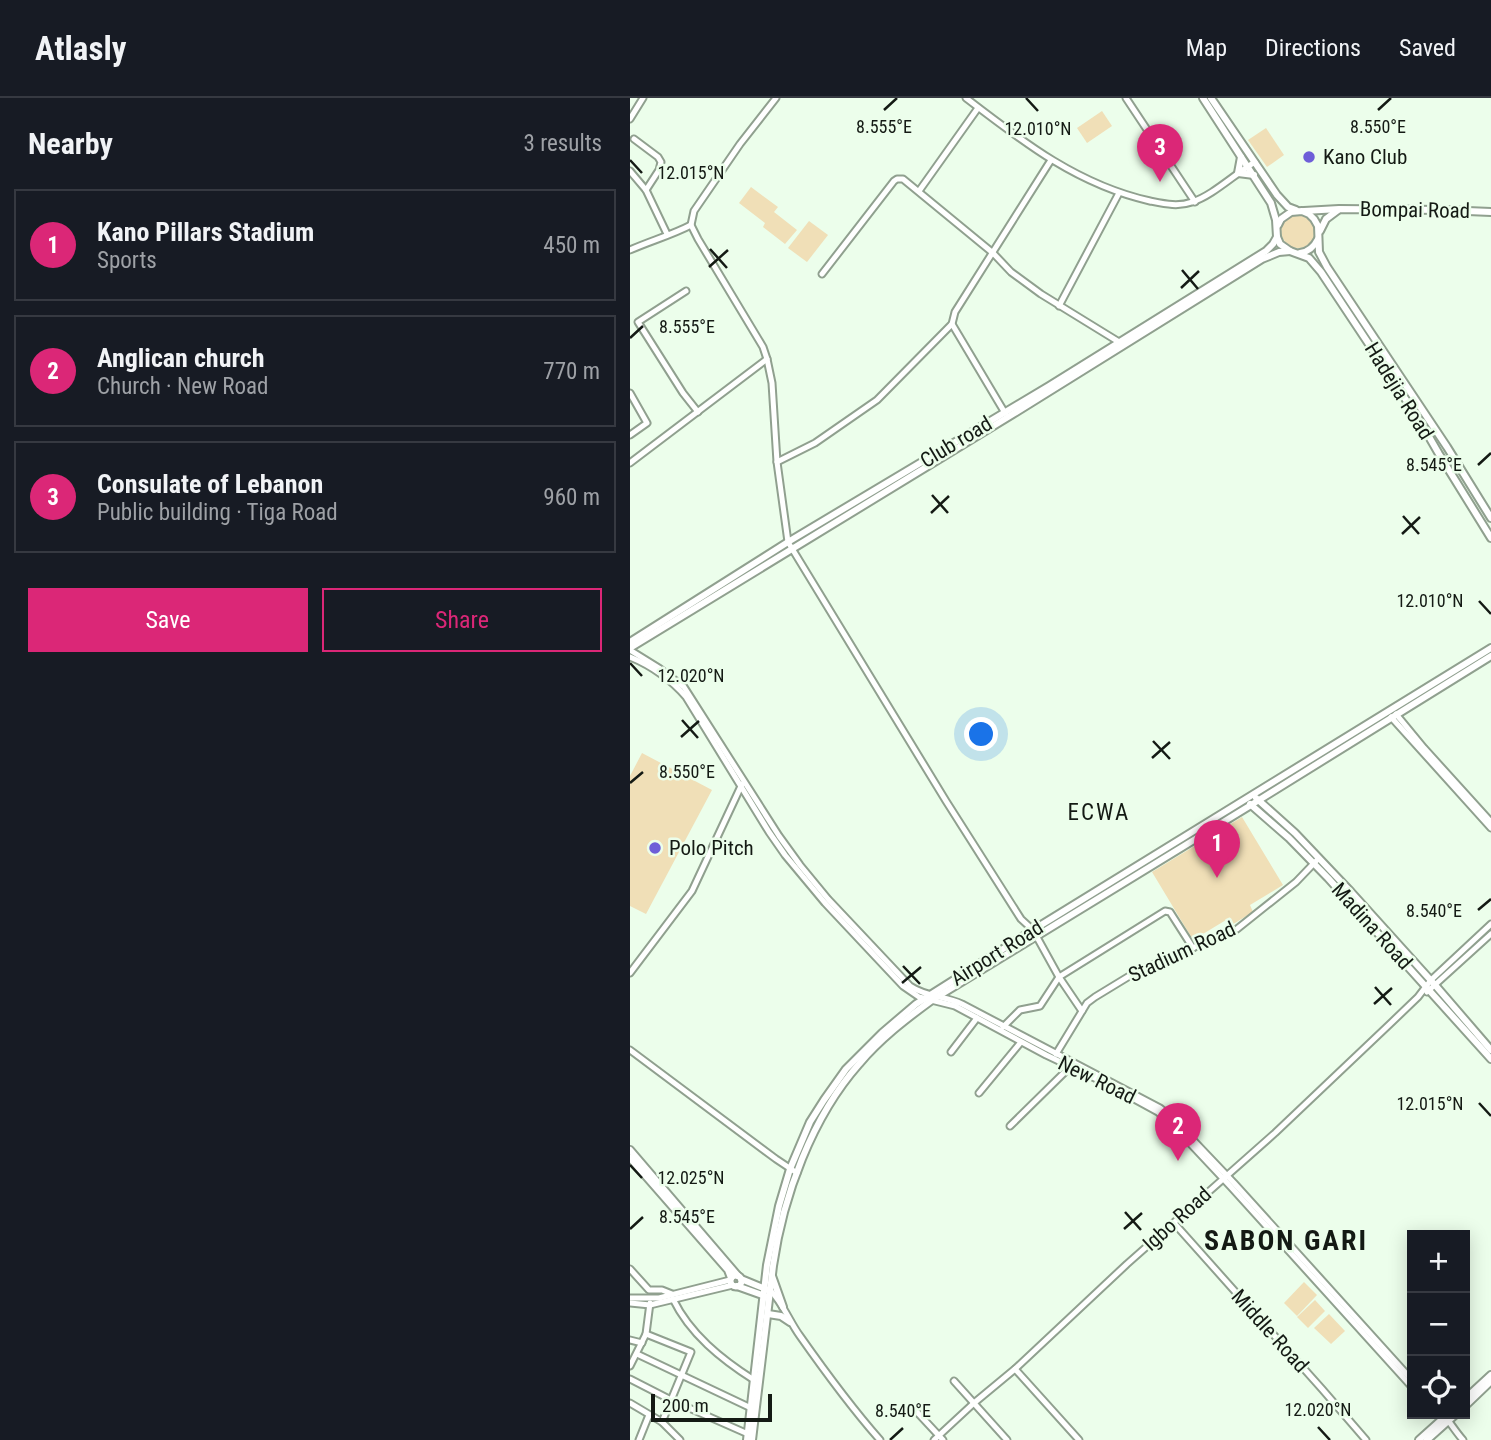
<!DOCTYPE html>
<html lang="en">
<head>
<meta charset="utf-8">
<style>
	:root { --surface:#171b24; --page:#20242c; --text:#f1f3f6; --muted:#9ea1a6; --line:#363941; --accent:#db2777 }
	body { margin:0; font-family:"Roboto Condensed",sans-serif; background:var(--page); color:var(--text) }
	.controls { position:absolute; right:21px; bottom:21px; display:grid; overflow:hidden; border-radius:0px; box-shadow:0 4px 18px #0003 }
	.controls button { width:63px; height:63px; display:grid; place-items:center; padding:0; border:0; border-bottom:2px solid var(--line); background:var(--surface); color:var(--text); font:35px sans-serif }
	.scale { position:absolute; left:21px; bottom:18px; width:121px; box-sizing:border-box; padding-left:7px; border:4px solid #141a14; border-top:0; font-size:19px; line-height:24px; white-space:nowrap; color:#141a14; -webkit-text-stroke:5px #ecfeeb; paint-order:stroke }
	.you { position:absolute; left:352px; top:637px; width:24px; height:24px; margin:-18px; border:5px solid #fff; border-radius:50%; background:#1a73e8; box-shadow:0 0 0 10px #1a73e833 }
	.badge { display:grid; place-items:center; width:46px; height:46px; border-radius:50%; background:var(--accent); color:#fff; font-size:23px; font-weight:700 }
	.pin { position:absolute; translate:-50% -58px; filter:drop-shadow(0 2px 4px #0008) }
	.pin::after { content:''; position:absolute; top:37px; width:24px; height:21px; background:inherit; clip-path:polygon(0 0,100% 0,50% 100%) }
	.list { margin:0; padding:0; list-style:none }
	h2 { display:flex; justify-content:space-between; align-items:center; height:91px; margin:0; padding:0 28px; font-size:30px }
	h2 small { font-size:23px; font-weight:400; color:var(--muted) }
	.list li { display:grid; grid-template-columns:46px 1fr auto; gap:21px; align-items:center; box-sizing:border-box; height:112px; margin:0 14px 14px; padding:0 14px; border:2px solid var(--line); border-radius:0px }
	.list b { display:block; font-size:26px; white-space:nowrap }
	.list p { margin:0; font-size:23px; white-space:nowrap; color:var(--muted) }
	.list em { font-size:23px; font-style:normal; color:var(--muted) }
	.actions { display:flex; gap:14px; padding:21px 28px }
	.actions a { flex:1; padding:16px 0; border:2px solid var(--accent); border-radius:0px; text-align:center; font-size:24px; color:var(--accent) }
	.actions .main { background:var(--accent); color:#fff }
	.icon { flex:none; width:38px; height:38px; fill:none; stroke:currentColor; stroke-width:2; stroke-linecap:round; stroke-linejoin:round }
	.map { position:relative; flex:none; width:861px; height:1342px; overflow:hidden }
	header { display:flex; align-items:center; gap:42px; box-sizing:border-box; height:98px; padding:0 35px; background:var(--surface); border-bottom:2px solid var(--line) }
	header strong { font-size:33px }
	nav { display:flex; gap:38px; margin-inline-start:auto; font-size:24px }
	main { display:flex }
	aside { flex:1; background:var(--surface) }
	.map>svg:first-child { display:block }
	.green { fill:#f0dfb7 }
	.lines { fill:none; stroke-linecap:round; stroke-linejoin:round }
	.minor-casing { stroke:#90a08f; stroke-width:9 }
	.major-casing { stroke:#90a08f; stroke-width:10 }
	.minor { stroke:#fff; stroke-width:5 }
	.major { stroke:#fff; stroke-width:6 }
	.ticks { fill:none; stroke:#141a14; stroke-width:2.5 }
	.poi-dot { fill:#6e5ed8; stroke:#ecfeeb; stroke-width:2.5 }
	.labels { text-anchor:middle; stroke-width:5; stroke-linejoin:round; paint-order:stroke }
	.poi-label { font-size:21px; fill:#141a14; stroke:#ecfeeb; text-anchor:start }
	.street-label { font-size:21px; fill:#141a14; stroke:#ecfeeb }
	.neighbourhood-label { font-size:23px; letter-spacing:2px; fill:#141a14; stroke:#ecfeeb }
	.district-label { font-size:28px; font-weight:bold; letter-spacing:2px; fill:#141a14; stroke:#ecfeeb }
	.ticks-label { font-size:18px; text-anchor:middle; fill:#141a14; stroke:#ecfeeb; stroke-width:5; stroke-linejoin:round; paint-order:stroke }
</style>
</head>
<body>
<header>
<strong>Atlasly</strong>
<nav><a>Map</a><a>Directions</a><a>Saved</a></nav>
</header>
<main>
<aside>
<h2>Nearby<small>3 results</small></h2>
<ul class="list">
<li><span class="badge">1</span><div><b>Kano Pillars Stadium</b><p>Sports</p></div><em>450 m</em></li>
<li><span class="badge">2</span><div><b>Anglican church</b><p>Church · New Road</p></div><em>770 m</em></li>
<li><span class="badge">3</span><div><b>Consulate of Lebanon</b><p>Public building · Tiga Road</p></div><em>960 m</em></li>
</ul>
<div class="actions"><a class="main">Save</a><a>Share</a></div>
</aside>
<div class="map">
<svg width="861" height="1342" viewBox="0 0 861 1342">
	<rect width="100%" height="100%" fill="#ecfeeb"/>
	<g class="green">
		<polygon points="472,13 482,28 457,45 447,30"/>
		<polygon points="636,30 654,57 637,69 618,42"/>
		<polygon points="121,89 148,109 144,114 167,132 155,146 133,129 135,125 109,105"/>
		<circle cx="668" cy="133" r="17"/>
		<polygon points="179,123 198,137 177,164 158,150"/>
		<polygon points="12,655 82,692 16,816 0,808 0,678"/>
		<polygon points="612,719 653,787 620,807 623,814 600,828 596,822 563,842 522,774"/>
		<polygon points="674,1184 687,1197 667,1218 654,1205"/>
		<polygon points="685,1202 695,1213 678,1230 667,1219"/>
		<polygon points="699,1216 715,1233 701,1246 684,1230"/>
	</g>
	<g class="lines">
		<g class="minor-casing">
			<g id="minor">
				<polyline points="146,0 110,46 64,113 61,127 68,141 133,249 137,261 142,285 147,364 158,444 316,703 391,821 403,832 429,879 452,913"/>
				<path d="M336,0c57,44 112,87 184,103 15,3 28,6 42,1 20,-6 44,-29 63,-40"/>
				<polyline points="496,0 565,104"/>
				<polyline points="0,21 13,0"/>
				<polyline points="4,41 28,59 31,64 29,72 16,92"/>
				<polyline points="0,73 16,92 37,136"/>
				<polyline points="289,93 348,10"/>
				<path d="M0,152c20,-9 42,-15 61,-25"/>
				<polyline points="192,176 264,83 267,81 273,81 363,155 381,174 411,196 489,244"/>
				<polyline points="56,193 8,224 53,295 68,314"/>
				<polyline points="429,208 489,95"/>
				<polyline points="322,226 375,315"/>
				<polyline points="0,295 17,325 0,337"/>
				<polyline points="147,364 185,345 247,302 322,226 325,214 421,62"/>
				<polyline points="0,365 137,261"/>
				<path d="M0,552l29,18 25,19 95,149 21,29 28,34 82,87c16,11 35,10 52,18l198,104 14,12 60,63 178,197"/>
				<path d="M0,559c20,8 42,23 56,40l83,135 16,23 40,48 78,83 16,11 36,9 91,49 59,28 53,29 13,11 60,64 181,200"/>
				<polyline points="766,616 794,650 861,724"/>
				<polyline points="761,619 861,730"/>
				<polyline points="0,875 62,793 112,686"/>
				<polyline points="797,894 861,836"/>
				<polyline points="373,929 390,912 410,908 429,879 535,813 540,814 563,850"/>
				<polyline points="0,952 146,1061 167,1075"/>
				<polyline points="321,954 347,920"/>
				<polyline points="426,956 457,905 465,899 506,874 607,831 666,784 689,760"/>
				<polyline points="349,995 391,944"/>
				<polyline points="380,1028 440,969"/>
				<polyline points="544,1125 692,1291 736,1342"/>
				<polyline points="0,1171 19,1192 32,1192 42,1196"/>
				<path d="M140,1192c13,13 19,31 30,46 26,37 50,70 80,104"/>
				<polyline points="0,1200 29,1200 100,1182"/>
				<path d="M43,1201c17,35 48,60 81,81"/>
				<polyline points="0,1205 20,1207 103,1187"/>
				<polyline points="16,1236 61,1254 32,1324"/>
				<polyline points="0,1242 12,1245"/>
				<polyline points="7,1256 121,1310"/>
				<polyline points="0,1268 16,1236 20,1205"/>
				<polyline points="385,1271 449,1342"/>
				<polyline points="0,1281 41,1302 118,1336"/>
				<polyline points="324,1283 377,1342"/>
				<polyline points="0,1305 32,1324 50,1342"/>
				<polyline points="286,1313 313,1342"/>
				<path d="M813,1316c7,8 12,17 20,26"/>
				<polyline points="9,1342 19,1317"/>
				<polyline points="304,1342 344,1305 385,1271 497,1166 645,1035 762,924 788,899 801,882 861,826"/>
			</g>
		</g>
		<g class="major-casing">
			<g id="major">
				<polyline points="573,0 641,105 646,122 647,139 650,146 660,153 679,160 691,174 790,323 809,356 861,440"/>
				<polyline points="581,0 647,97 658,109 666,112"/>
				<polyline points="611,59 608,75 624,77"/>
				<polyline points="674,113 709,111 814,112 861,114"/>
				<polyline points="648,127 651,121 661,114 672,113 679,116 684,121 688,128 689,154 697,169 817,349 861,420"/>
				<polyline points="690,133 696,121 708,112"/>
				<path d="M670,155c8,-1 14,-6 18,-14"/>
				<polyline points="0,544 158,444 419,288 636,153 643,146 647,139"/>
				<polyline points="0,550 383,316 632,161 649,154 660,153"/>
				<polyline points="626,700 665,735 721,794 805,887 861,952"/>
				<polyline points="620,706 659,740 698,780 861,961"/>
				<polyline points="0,1052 108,1178"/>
				<polyline points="0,1060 98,1172 101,1180"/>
				<circle cx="106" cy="1183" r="5.5"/>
				<polyline points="142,1178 153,1209"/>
				<polyline points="111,1181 138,1192"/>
				<polyline points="107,1188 135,1198"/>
				<polyline points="138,1216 151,1218 160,1224"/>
				<polyline points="835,1301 861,1277"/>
				<polyline points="835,1308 861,1283"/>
				<polyline points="117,1342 137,1167 149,1108 160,1071 180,1024 194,1002 216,971 252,935 286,906 403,832 861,550"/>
				<path d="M122,1342l21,-174c10,-70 39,-149 86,-202 21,-25 47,-45 73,-64l319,-195 240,-149"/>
				<polyline points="789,1342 818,1316"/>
				<polyline points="797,1342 826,1316"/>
			</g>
		</g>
		<use href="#minor" class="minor"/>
		<use href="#major" class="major"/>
	</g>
	<path class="ticks" d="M396,0l12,13M254,12l13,-12M748,12l13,-12M0,62l12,13M80,151l17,19M79,169l19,-17M552,172l16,19M551,190l18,-17M0,240l13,-12M848,367l13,-12M302,397l16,18M301,415l18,-17M773,418l16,18M772,436l18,-17M849,503l12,13M0,565l12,13M52,622l16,18M51,639l18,-16M523,643l17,18M522,660l18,-16M0,685l13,-11M848,812l13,-11M273,868l17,18M272,885l19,-16M745,889l16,18M744,906l18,-16M849,1005l12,13M0,1067l12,13M495,1114l16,18M0,1131l13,-12M494,1131l18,-16M688,1329l12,13M260,1342l13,-12"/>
	<g class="poi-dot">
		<circle cx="679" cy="59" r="7"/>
		<circle cx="25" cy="750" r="7"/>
	</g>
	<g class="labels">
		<g class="poi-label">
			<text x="693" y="66">Kano Club</text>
			<text x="39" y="757">Polo Pitch</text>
		</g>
		<g class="street-label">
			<text transform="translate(785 112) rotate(1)" y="7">Bompai Road</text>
			<text transform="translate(769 293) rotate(58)" y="7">Hadejia Road</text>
			<text transform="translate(326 344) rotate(-31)" y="7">Club road</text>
			<text transform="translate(742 828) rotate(48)" y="7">Madina Road</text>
			<text transform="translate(552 854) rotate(-25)" y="7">Stadium Road</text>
			<text transform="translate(367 855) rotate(-32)" y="7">Airport Road</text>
			<text transform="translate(467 982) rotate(26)" y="7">New Road</text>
			<text transform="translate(547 1121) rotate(-42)" y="7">Igbo Road</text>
			<text transform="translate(640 1233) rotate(48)" y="7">Middle Road</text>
		</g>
		<g class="neighbourhood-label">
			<text x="469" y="722">ECWA</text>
		</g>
		<g class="district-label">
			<text x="656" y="1152">SABON GARI</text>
		</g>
	</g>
	<g class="ticks-label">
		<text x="254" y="35">8.555°E</text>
		<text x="748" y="35">8.550°E</text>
		<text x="408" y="37">12.010°N</text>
		<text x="61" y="81">12.015°N</text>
		<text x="57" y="235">8.555°E</text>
		<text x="804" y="373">8.545°E</text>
		<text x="800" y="509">12.010°N</text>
		<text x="61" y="584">12.020°N</text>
		<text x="57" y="680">8.550°E</text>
		<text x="804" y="819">8.540°E</text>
		<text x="800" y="1012">12.015°N</text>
		<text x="61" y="1086">12.025°N</text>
		<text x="57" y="1125">8.545°E</text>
		<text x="688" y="1318">12.020°N</text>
		<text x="273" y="1319">8.540°E</text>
	</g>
</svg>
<div class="controls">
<button>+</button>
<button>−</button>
<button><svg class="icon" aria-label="locate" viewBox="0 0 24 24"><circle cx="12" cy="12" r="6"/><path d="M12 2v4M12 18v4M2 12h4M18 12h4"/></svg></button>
</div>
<div class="scale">200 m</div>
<div class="you"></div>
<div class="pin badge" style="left:587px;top:780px">1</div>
<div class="pin badge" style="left:548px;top:1063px">2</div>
<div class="pin badge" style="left:530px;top:84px">3</div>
</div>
</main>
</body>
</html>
